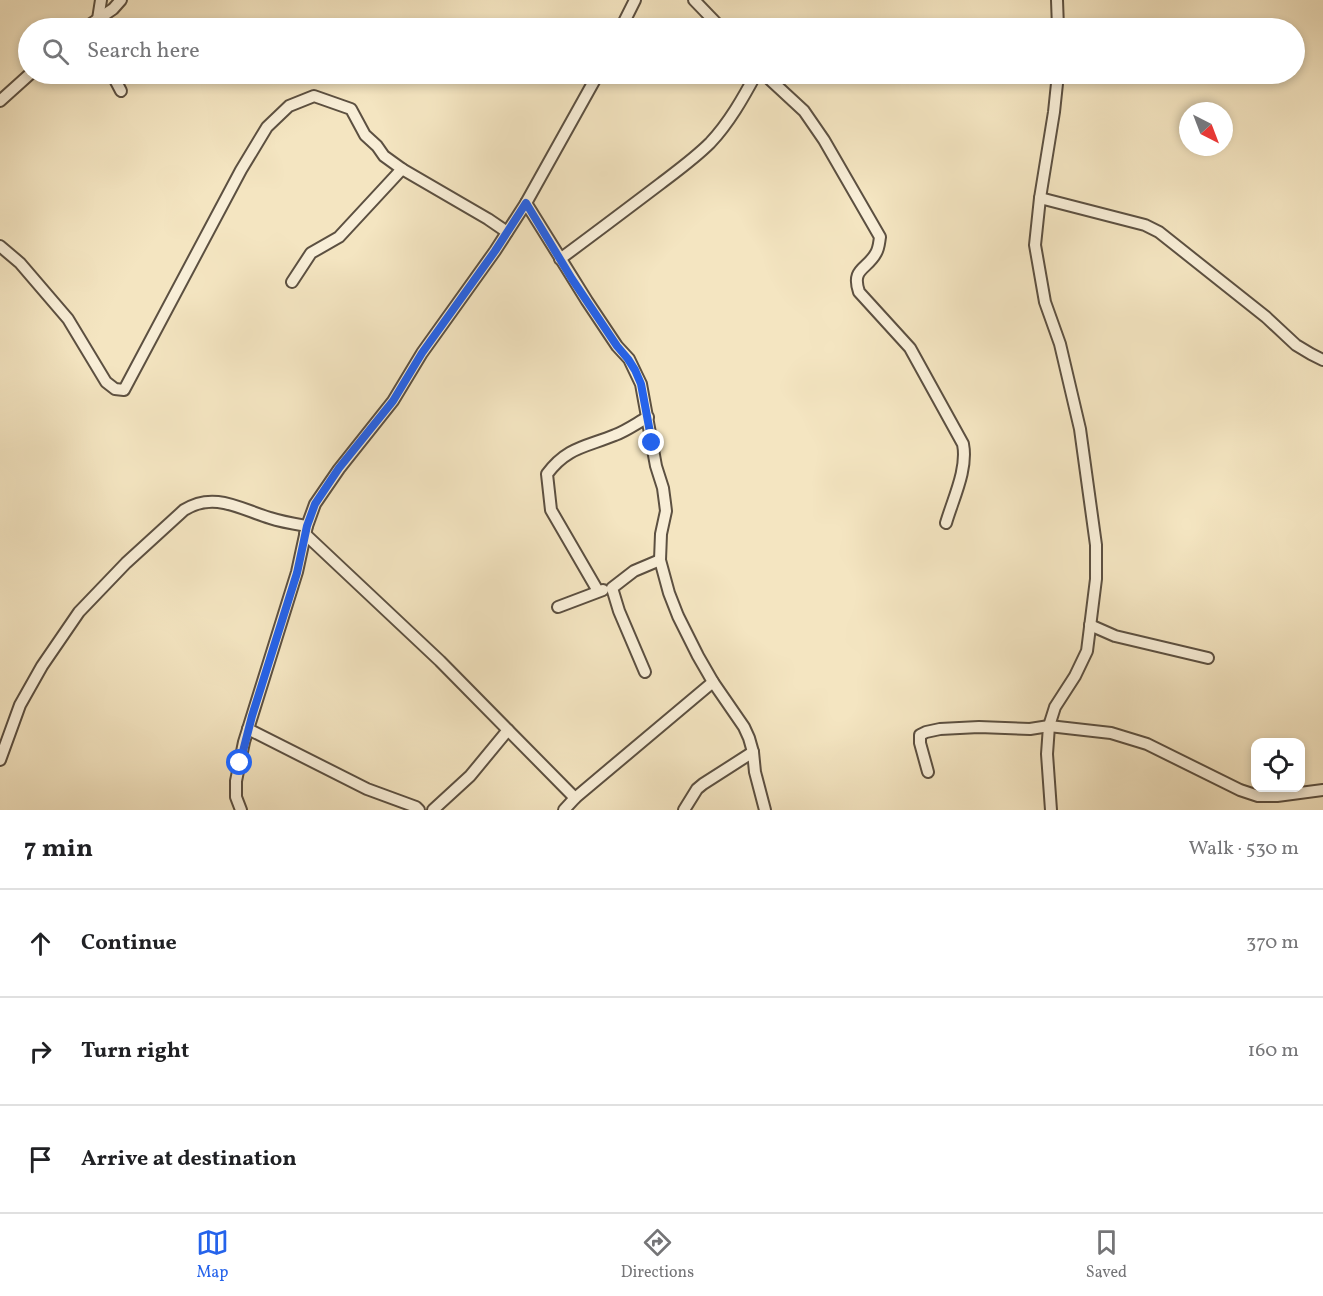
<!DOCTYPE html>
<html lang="en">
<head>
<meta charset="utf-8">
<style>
	:root { --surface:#fff; --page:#f6f6f6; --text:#202124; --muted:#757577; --line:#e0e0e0; --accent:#2563eb }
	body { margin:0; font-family:Vollkorn,serif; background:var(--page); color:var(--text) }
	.controls { position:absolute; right:18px; bottom:18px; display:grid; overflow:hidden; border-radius:12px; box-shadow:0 3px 9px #0003 }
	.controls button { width:54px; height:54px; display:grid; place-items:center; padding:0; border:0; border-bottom:2px solid var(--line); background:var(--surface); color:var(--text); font:30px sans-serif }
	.compass { position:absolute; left:1179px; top:102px; width:54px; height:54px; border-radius:50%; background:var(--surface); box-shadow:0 3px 9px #0003; rotate:138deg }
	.stop { position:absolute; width:18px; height:18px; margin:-14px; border:4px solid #2563eb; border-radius:50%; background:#fff }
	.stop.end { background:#2563eb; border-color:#fff; box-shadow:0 2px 6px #0008 }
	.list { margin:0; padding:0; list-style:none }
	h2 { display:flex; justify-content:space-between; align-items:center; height:78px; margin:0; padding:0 24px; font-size:26px }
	h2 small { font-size:20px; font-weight:400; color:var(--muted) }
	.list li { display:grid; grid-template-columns:39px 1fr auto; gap:18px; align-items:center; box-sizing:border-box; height:108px; padding:0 24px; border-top:2px solid var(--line) }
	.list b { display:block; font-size:22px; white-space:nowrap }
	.list em { font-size:20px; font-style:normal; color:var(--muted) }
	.icon { flex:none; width:33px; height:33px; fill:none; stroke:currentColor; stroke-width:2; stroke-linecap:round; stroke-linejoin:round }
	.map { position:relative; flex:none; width:1323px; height:810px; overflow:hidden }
	.search { position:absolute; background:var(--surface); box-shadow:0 3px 9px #0003; left:18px; right:18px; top:18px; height:66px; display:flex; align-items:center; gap:15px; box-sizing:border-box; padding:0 21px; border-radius:33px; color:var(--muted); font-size:22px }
	.sheet { height:402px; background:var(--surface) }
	nav { display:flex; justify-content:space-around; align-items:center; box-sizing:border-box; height:84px; border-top:2px solid var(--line); background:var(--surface); font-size:16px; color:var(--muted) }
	nav a { display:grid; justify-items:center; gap:3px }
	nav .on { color:var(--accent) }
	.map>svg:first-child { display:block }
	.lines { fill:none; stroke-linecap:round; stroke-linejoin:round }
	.minor-casing { stroke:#5c5041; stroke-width:14 }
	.minor { stroke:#f8eed7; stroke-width:10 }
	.route { stroke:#2563eb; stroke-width:8 }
</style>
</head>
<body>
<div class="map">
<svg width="1323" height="810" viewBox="0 0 1323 810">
	<rect width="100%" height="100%" fill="#f4e5c1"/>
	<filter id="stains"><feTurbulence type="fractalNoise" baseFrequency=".00333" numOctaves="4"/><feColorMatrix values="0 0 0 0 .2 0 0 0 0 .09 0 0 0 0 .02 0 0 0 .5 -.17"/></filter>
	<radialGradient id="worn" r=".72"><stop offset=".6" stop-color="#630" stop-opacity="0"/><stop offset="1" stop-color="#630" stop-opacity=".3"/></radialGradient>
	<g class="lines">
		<g class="minor-casing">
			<g id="minor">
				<polyline points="694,0 721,28"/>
				<polyline points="1057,0 1058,28"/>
				<polyline points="85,28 113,9 121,0"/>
				<polyline points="98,28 98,19 101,0"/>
				<polyline points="621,28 635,0"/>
				<polyline points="112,74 121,91"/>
				<path d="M764,74l40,37 20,29 56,97c-1,6 -1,11 -4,16 -9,17 -25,15 -17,39l51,56 53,96c5,25 -10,55 -17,79"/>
				<polyline points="0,101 30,74"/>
				<polyline points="1040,198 1145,225 1159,232 1266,317 1296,345 1311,354 1323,360"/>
				<polyline points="526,203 587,301 617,346 629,359 641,384 656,466 663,488 665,503 666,511 661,534 660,560 669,593 678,616 698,656 713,682 744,727 749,738 753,752 755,772 765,810"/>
				<polyline points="0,246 20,263 68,319 106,382 115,389 124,390 241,170 267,127 289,106 314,96 351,109 365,135 377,146 384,156 402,169 488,219 507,232"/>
				<path d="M560,259c34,-25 67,-50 100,-75 17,-13 35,-26 50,-41 19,-20 33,-45 46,-69"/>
				<polyline points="292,282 311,253 339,237 402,169"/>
				<polyline points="305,534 440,661 575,798 713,682"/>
				<path d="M598,591l-47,-81 -4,-36c20,-27 39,-27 68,-39 11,-4 22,-12 33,-18"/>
				<polyline points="558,607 603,590"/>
				<polyline points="1090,625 1115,636 1208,658"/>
				<polyline points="645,672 619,611 612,588 634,571 660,560"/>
				<polyline points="248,729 367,789 416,807 419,810"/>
				<path d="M0,760l20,-55 22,-39 37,-54 47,-49 58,-53c30,-19 56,-1 86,8 12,4 25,6 37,8"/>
				<polyline points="928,772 920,743 920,735 926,732 940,729 979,727 1030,729 1049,726 1111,733 1147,744 1240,790 1258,796 1277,796 1323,790"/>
				<polyline points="241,810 236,797 236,781 244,742 297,572 307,526 315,504 339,469 393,401 422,353 495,251 526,203 598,74"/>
				<polyline points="433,810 470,776 508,730"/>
				<polyline points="564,810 575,798"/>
				<polyline points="684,810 697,789 703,784 753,752"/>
				<polyline points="1051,810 1047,754 1049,726 1055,707 1075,676 1087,651 1096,579 1096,545 1080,429 1060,344 1045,302 1035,245 1040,198 1054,112 1058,74"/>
			</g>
		</g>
		<use href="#minor" class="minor"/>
	</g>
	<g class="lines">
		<polyline class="route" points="240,763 252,716 297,573 307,526 315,504 339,468 393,401 422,353 495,251 526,203 572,279 617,346 628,359 635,370 641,384 652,443"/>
	</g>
	<rect width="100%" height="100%" filter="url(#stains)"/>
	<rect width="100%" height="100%" fill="url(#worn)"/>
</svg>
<div class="controls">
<button><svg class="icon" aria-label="locate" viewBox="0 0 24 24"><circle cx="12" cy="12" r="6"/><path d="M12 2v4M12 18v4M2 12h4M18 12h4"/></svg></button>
</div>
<svg class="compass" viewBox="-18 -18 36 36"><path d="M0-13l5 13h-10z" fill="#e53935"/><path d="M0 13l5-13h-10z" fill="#757577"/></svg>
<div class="stop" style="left:240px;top:763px"></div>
<div class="stop end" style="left:652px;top:443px"></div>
<div class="search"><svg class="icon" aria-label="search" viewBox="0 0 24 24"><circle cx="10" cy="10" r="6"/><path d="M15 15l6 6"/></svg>Search here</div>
</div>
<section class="sheet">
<h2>7 min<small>Walk · 530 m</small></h2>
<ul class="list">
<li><svg class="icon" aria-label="ahead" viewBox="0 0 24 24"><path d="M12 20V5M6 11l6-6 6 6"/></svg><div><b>Continue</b></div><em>370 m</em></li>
<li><svg class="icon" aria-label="right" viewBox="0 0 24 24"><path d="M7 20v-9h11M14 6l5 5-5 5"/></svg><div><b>Turn right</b></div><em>160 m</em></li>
<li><svg class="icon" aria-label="arrive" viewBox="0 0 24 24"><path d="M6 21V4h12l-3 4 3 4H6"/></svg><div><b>Arrive at destination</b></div></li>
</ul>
</section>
<nav>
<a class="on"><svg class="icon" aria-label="map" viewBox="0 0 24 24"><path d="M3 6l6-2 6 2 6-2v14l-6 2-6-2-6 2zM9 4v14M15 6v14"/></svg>Map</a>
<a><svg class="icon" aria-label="directions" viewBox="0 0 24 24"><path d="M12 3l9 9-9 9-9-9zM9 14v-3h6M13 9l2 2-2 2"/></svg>Directions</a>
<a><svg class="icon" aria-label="saved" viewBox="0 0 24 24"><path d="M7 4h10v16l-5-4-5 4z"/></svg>Saved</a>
</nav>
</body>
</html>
